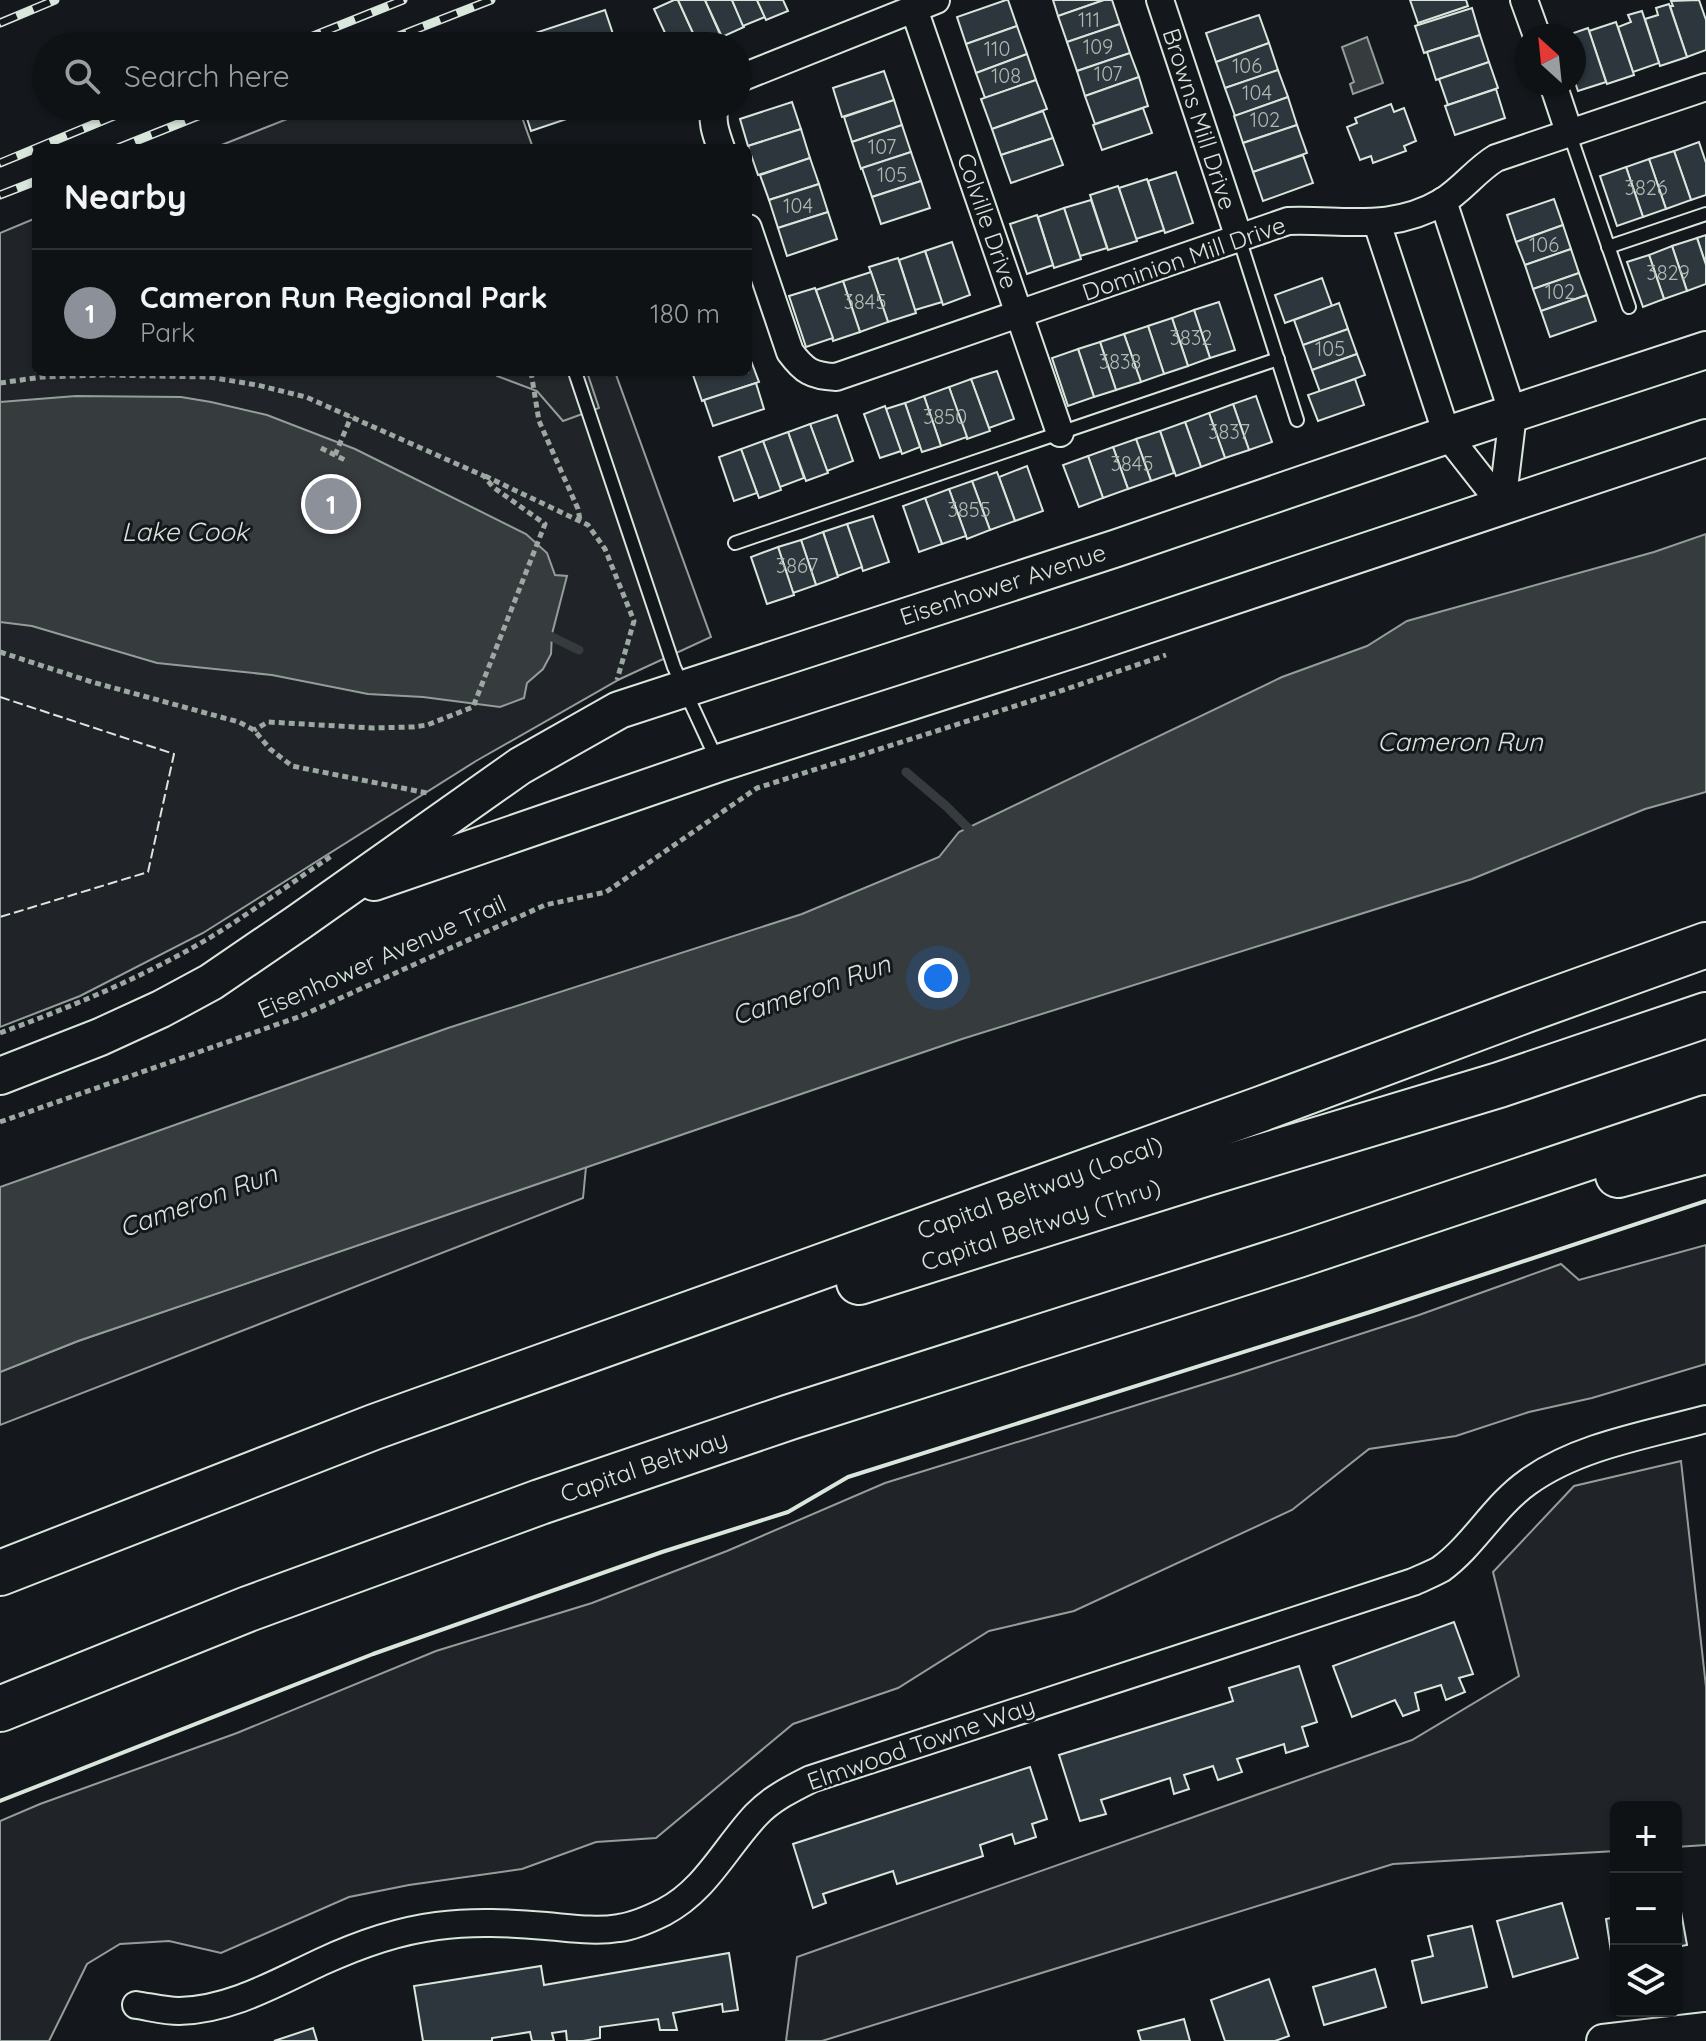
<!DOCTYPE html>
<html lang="en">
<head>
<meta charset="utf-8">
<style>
	:root { --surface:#0f1215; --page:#181b1e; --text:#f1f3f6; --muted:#9b9ea0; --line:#2f3234; --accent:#8c9099 }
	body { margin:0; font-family:Quicksand,sans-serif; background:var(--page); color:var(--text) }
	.controls { position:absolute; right:24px; bottom:24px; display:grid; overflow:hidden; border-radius:12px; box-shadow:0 2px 6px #0004 }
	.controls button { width:72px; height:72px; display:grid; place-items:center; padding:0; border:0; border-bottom:2px solid var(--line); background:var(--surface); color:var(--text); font:40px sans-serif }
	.compass { position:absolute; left:1514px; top:24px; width:72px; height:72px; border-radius:50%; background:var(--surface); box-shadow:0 2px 6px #0004; rotate:333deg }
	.you { position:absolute; left:938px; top:978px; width:28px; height:28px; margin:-20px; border:6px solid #fff; border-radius:50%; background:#1a73e8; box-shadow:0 0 0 12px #1a73e833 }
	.badge { display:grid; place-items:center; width:52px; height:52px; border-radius:50%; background:var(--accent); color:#fff; font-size:26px; font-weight:700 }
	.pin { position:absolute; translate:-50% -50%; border:4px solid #fff; box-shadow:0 2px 8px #0006 }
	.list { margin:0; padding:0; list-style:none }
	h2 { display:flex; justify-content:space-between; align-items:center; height:104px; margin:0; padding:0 32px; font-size:34px }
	h2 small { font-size:26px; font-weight:400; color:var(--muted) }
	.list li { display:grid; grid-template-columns:52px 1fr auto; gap:24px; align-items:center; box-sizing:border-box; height:128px; padding:0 32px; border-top:2px solid var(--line) }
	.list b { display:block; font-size:30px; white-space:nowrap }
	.list p { margin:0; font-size:26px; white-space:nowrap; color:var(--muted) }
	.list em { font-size:26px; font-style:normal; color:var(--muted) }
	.icon { flex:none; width:44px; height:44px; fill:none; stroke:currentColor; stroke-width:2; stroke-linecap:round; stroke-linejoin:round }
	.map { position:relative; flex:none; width:1706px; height:2041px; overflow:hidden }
	.search { position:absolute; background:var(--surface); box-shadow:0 2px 6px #0004; left:32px; top:32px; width:720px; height:88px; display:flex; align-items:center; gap:20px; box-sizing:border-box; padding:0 28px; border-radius:44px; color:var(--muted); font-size:30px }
	.panel { position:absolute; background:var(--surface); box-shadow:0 2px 6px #0004; left:32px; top:144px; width:720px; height:232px; border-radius:12px }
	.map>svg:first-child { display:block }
	.green { fill:#202428; stroke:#939e99; stroke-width:2 }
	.parking { fill:#24282b; stroke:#939e99; stroke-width:2 }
	.water { fill:#363b3e; stroke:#939e99; stroke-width:2 }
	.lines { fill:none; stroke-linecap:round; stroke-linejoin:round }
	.stream { stroke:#363b3e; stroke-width:9 }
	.building { fill:#2c363c; stroke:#d8e6dc; stroke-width:2 }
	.service-casing { stroke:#d8e6dc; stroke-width:16 }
	.minor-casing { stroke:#d8e6dc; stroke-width:30 }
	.tertiary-casing { stroke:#d8e6dc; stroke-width:36 }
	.secondary-casing { stroke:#d8e6dc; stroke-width:40 }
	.motorway-casing { stroke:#d8e6dc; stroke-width:48 }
	.path { stroke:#9da8a2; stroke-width:5; stroke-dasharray:6 4; stroke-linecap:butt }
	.service { stroke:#14181c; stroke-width:12 }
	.minor { stroke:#14181c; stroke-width:26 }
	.tertiary { stroke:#14181c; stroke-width:32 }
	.secondary { stroke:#14181c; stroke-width:36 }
	.motorway { stroke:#14181c; stroke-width:44 }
	.rail-casing { stroke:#d8e6dc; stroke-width:9 }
	.rail { stroke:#14181c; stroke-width:6; stroke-dasharray:18; stroke-linecap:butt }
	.fence { stroke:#d8e6dc; stroke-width:2; stroke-dasharray:10 4; stroke-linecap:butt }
	.wall { stroke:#d8e6dc; stroke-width:4 }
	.labels { text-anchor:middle; stroke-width:6; stroke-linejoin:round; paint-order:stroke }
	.number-label { font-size:20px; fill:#adbab4 }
	.street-label { font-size:24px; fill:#d8e6dc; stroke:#14181c }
	.water-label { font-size:26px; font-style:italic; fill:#d8e6dc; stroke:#14181c }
</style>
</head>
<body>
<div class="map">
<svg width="1706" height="2041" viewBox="0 0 1706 2041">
	<rect width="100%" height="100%" fill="#14181c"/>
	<g class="green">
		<polygon points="320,106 518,106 533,148 214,148"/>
		<polygon points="36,218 36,372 615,372 711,637 620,679 476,761 203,933 80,996 0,1027 0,233"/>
		<polygon points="586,1167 583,1198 0,1425 0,1372 78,1341"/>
		<polygon points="1706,1245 1706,1364 1592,1398 1529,1412 1456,1436 1369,1449 1292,1510 1074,1611 989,1631 898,1688 793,1724 656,1838 596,1842 522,1869 409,1885 349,1897 221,1953 169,1941 120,1944 87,1964 49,2041 0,2041 0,1821 40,1804 237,1733 436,1651 592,1603 727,1551 885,1483 1237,1374 1419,1315 1561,1264 1579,1280"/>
		<polygon points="1681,1461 1706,1687 1706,1845 1676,1847 1676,1807 1616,1807 1616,1851 1393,1864 822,2041 786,2041 797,1957 1412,1740 1519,1676 1493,1572 1574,1486"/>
	</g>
	<polygon class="parking" points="496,372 587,372 599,408 563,421 537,391 497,376"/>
	<g class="water">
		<polygon points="1367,37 1383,83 1353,94 1350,84 1354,82 1342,47"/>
		<polygon points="76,396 181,397 211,402 267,415 355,449 526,534 547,553 555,575 567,576 552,634 551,654 543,669 527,683 524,698 500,707 423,697 368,694 272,675 157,663 32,626 0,622 0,402"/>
		<polygon points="1706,534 1706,792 1645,809 1472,879 962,1039 78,1341 0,1372 0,1187 448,1028 802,914 939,857 959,832 1282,677 1367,646 1407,621 1654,552"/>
	</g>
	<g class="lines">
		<g class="stream">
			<polyline points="544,633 579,650"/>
			<polyline points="906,772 946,806 975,835"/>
		</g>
	</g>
	<g class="building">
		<polygon points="674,0 678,0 699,46 671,46 654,9"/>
		<polygon points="678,0 705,0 720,34 698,44"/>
		<polygon points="705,0 732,0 744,27 722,37"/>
		<polygon points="732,0 757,0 765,17 743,26"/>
		<polygon points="757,0 783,0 788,11 766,20"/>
		<polygon points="1006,0 1008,0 1017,26 966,44 957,17"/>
		<polygon points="1053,0 1104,0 1058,16"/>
		<polygon points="1104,0 1112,0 1120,24 1067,42 1058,16"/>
		<polygon points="1410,0 1466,0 1468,6 1418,23"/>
		<polygon points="1699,0 1706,20 1706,50 1687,57 1670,6 1673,6 1671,1"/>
		<polygon points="1669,4 1687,57 1660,66 1645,19 1658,15 1656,8"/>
		<polygon points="1472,8 1480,35 1424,53 1415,26"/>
		<polygon points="605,10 617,46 502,46 502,44"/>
		<polygon points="1642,11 1659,63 1633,72 1618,27 1631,22 1628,15"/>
		<polygon points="1259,15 1269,43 1216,62 1206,33"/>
		<polygon points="1616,22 1634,75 1607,84 1589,31"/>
		<polygon points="1120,24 1130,53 1077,71 1067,42"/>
		<polygon points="1017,26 1027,54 976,73 966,44"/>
		<polygon points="1588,28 1606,82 1578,91 1574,79 1574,36 1565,36"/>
		<polygon points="1480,35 1489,62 1436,80 1427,52"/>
		<polygon points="1269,43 1278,70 1225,88 1216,62"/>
		<polygon points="1130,53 1139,77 1085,96 1077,71"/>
		<polygon points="1027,54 1036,80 985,98 976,73"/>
		<polygon points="1489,62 1498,88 1448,105 1439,79"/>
		<polygon points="1278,70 1288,97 1235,116 1225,88"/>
		<polygon points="884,71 894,100 842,117 833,88"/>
		<polygon points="1139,77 1148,106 1095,124 1085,96"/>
		<polygon points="1036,80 1047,109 992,129 981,99"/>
		<polygon points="1496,89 1505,118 1455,135 1445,106"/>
		<polygon points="1288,97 1297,125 1243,143 1234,116"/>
		<polygon points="894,100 902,125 852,142 844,117"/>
		<polygon points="792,102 801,129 748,146 740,119"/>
		<polygon points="1391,104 1394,112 1404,108 1416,141 1404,146 1406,151 1373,163 1371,156 1360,160 1347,127 1357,123 1355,118"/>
		<polygon points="523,106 605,106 531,131"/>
		<polygon points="1143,108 1152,133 1102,150 1093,125"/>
		<polygon points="1043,111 1053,138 1001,155 992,129"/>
		<polygon points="902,125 911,152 861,169 852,142"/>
		<polygon points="1297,125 1307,153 1253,172 1243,143"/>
		<polygon points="801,129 810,158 758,175 748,146"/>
		<polygon points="1053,138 1063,165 1011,183 1001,155"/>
		<polygon points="1699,142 1706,163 1706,195 1691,200 1674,151"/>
		<polygon points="1674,151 1691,200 1666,209 1649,159"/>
		<polygon points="911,152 921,181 872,197 862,168"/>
		<polygon points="1303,155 1313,183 1263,201 1253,172"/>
		<polygon points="810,158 819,184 769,200 760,175"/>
		<polygon points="1649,159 1666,209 1643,217 1626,167"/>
		<polygon points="1626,167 1643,217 1617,226 1600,176"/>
		<polygon points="1176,172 1193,223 1165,233 1148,181"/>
		<polygon points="1147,179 1164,230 1136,239 1119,188"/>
		<polygon points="921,181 930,208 881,224 872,197"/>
		<polygon points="819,184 828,212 778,228 769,200"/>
		<polygon points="1118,186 1137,241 1108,250 1090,195"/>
		<polygon points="1554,199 1563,225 1516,242 1507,215"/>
		<polygon points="1091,200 1107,248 1080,256 1064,208"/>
		<polygon points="1064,208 1081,259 1054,268 1038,217"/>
		<polygon points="828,212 837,239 787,256 778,228"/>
		<polygon points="1037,215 1053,265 1027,274 1010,224"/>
		<polygon points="1563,225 1571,249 1525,265 1516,242"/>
		<polygon points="1706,235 1706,265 1697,238"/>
		<polygon points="1697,238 1706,265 1706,284 1687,291 1672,246"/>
		<polygon points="952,242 970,295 943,305 925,251"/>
		<polygon points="1672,246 1687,291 1664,299 1649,255"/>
		<polygon points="1571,249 1579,273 1533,289 1525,265"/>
		<polygon points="925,251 942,302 915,310 899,260"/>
		<polygon points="1649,255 1664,299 1643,307 1627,262"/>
		<polygon points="898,258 916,313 888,322 869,267"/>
		<polygon points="871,272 888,322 860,332 843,281"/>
		<polygon points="1579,273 1587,295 1541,311 1533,289"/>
		<polygon points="1322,278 1332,306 1285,323 1275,295"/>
		<polygon points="843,281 860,332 833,341 816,290"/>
		<polygon points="815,288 833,338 806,347 789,296"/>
		<polygon points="1587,295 1596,321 1550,337 1541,311"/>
		<polygon points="1219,302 1235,350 1210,358 1194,310"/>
		<polygon points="1339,303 1348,329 1303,345 1294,320"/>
		<polygon points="1194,310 1210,358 1188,366 1172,318"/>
		<polygon points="1172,318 1188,366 1164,374 1148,326"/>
		<polygon points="1148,326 1164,374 1141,382 1124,334"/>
		<polygon points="1348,329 1357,354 1312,370 1303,345"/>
		<polygon points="1124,334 1141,382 1116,390 1100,342"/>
		<polygon points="1100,342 1116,390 1094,397 1078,349"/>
		<polygon points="1078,349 1094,397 1068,406 1052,358"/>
		<polygon points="748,353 759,382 702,401 692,372 748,372"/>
		<polygon points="1357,354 1365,375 1320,392 1312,370"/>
		<polygon points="997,371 1014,419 989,428 971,379"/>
		<polygon points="971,379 990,431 967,439 949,387"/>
		<polygon points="1355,379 1364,405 1318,421 1308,395"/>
		<polygon points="756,383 764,409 713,426 704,400"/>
		<polygon points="949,387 967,437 941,446 924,396"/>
		<polygon points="924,396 941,446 922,452 905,403"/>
		<polygon points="1256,396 1272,442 1249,450 1233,404"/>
		<polygon points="905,403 920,447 902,454 886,409"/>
		<polygon points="1233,404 1249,450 1225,458 1209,413"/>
		<polygon points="885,406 901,451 880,458 864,414"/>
		<polygon points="1209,413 1225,458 1201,467 1185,422"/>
		<polygon points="837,415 853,461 827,471 810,424"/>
		<polygon points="1185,422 1201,467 1176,476 1160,431"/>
		<polygon points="810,424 828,473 806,481 788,432"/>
		<polygon points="1160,431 1174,473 1151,481 1136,439"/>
		<polygon points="788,432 804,478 780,487 763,441"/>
		<polygon points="1136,439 1151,481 1128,489 1113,447"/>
		<polygon points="763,441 781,490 759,498 741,449"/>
		<polygon points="1113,447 1128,489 1103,498 1088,456"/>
		<polygon points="741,449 757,493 734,501 719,457"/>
		<polygon points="1088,456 1103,498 1079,507 1063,465"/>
		<polygon points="1027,466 1043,511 1015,521 999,477"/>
		<polygon points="997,472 1015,521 990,530 972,481"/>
		<polygon points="972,481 990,530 967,539 949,489"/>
		<polygon points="949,489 966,536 942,544 925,498"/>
		<polygon points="925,498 942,544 919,552 903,506"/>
		<polygon points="873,516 889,562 863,571 847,524"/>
		<polygon points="847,524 862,567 838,576 823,532"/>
		<polygon points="823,532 838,577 816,585 801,540"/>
		<polygon points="801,540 816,585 793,593 778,547"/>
		<polygon points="778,547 794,595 767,604 751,557"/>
		<polygon points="1454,1622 1473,1674 1459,1678 1465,1692 1446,1700 1441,1685 1415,1693 1419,1710 1403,1716 1395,1700 1352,1717 1333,1666"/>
		<polygon points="1299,1666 1317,1722 1302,1727 1308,1746 1286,1753 1284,1744 1237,1759 1242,1772 1218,1780 1213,1766 1184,1775 1189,1789 1174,1794 1170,1778 1101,1800 1106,1814 1080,1821 1059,1755 1233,1701 1229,1688"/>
		<polygon points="1030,1767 1047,1819 1032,1824 1036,1837 1015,1844 1012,1834 980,1845 983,1856 897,1884 893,1871 823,1894 826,1903 813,1908 793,1844"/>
		<polygon points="1562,1903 1578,1958 1513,1977 1497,1921"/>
		<polygon points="1680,1906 1687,1945 1676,1947 1676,1907"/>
		<polygon points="1616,1917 1616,1958 1612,1958 1606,1919"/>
		<polygon points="1472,1926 1487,1987 1422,2003 1412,1961 1433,1956 1428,1936"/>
		<polygon points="729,1953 738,2010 723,2012 722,2004 673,2013 677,2030 660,2030 658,2019 600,2027 600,2038 583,2041 567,2041 566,2031 552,2033 554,2041 532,2041 530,2032 492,2038 492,2041 423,2041 414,1986 541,1966 544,1985"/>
		<polygon points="1375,1969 1386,2007 1324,2025 1313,1987"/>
		<polygon points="1269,1979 1289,2036 1275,2041 1225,2041 1211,2000"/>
		<polygon points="1184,2019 1190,2041 1141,2041 1138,2031"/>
		<polygon points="313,2028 317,2041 274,2041"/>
	</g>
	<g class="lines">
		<g class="service-casing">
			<g id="service">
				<polyline points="1569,132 1629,307"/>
				<polyline points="1239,238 1297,420"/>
				<polyline points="1608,247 1706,214"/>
				<polyline points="575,372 674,667 717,760"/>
				<polyline points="735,543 1278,359"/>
			</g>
		</g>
		<g class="minor-casing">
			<g id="minor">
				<polyline points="1160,0 1239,238"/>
				<polyline points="1524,0 1537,36"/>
				<polyline points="914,9 1060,433"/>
				<polyline points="738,79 936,0"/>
				<polyline points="1553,84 1569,132"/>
				<path d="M715,106c-4,15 1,28 6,42"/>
				<polyline points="1443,201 1513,414 1502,505"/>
				<polyline points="1377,223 1447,435 1502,505"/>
				<path d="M748,228l42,124c14,19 22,24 46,25l452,-156c56,-2 103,11 154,-19 20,-12 34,-32 54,-44l210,-71"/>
				<path d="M136,2005c14,2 29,6 43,6 51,-1 97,-28 142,-49 37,-17 76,-31 116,-36 37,-5 72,-3 109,0 24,2 49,6 73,2 16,-2 31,-9 45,-16 42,-22 61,-64 92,-97 15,-16 35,-26 55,-36l602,-197c9,-4 19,-8 28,-13 33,-24 53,-63 87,-87 50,-36 119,-47 178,-63"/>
			</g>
		</g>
		<g class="tertiary-casing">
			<polyline id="tertiary" points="1603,2041 1706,2029"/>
		</g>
		<g class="secondary-casing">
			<g id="secondary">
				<polyline points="374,882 719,763 1083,646 1706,438"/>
				<polyline points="0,1076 100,1037 161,1009 211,982 299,922 520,766 619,710 1117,548 1447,435 1706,350"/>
			</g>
		</g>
		<g class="motorway-casing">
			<g id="motorway">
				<polyline points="1618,1175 1706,1151"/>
				<polyline points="859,1282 1207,1173 1499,1085 1706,1015"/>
				<polyline points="0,1573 374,1427 1261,1109 1526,1010 1706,945"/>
				<polyline points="0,1709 248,1609 540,1502 790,1417 1298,1255 1706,1118"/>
			</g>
		</g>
		<g class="path">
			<polyline points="531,372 539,421 578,509 580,520"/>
			<polyline points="0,383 42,377 104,375 209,377 257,385 306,397 484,476 493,487 545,524 473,707 427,725 413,727 373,728 268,722 254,730"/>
			<polyline points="321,448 347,461"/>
			<polyline points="335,455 351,417"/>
			<polyline points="485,476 588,525 605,549 634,621 617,680"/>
			<polyline points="0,652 92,682 239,722 254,730 270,749 292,766 427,793"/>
			<path d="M0,1033c71,-26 141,-55 206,-93 43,-26 85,-57 127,-85"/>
			<polyline points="0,1122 301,1016 545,905 606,892 757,788 1037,699 1166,655"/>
		</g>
		<use href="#service" class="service"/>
		<use href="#minor" class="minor"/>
		<use href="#tertiary" class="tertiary"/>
		<use href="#secondary" class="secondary"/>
		<use href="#motorway" class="motorway"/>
		<g class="rail-casing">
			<g id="rail">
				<polyline points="0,23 55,0"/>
				<polyline points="288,46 403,0"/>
				<polyline points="373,46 491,0"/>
				<polyline points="118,148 223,106"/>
				<polyline points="0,163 138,106"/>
				<polyline points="0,195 36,181"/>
			</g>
		</g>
		<use href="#rail" class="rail"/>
		<polyline class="fence" points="0,697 174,754 148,872 0,917"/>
		<polyline class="wall" points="0,1801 373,1654 662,1552 788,1512 848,1477 1370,1312 1706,1201"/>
	</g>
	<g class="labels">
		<g class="number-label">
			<text x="1089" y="27">111</text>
			<text x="1098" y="54">109</text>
			<text x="997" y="56">110</text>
			<text x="1247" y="73">106</text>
			<text x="1108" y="81">107</text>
			<text x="1006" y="83">108</text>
			<text x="1257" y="100">104</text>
			<text x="1265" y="127">102</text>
			<text x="882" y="154">107</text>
			<text x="892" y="182">105</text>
			<text x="1646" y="195">3826</text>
			<text x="798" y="213">104</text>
			<text x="1544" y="252">106</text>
			<text x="1668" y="280">3829</text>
			<text x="1560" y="299">102</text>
			<text x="865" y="309">3845</text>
			<text x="1191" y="345">3832</text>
			<text x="1330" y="356">105</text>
			<text x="1120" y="369">3838</text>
			<text x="945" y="424">3850</text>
			<text x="1229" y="439">3837</text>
			<text x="1132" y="471">3845</text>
			<text x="969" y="517">3855</text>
			<text x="797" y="573">3867</text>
		</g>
		<g class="street-label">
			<text transform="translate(1199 119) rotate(72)" y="8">Browns Mill Drive</text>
			<text transform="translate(987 221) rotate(71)" y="8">Colville Drive</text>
			<text transform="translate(1184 259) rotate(-19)" y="8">Dominion Mill Drive</text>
			<text transform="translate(1003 585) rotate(-18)" y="8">Eisenhower Avenue</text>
			<text transform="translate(382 957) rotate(-24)" y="8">Eisenhower Avenue Trail</text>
			<text transform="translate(1040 1188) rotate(-20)" y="8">Capital Beltway (Local)</text>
			<text transform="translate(1041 1225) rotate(-18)" y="8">Capital Beltway (Thru)</text>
			<text transform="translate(644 1467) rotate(-19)" y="8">Capital Beltway</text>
			<text transform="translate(921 1744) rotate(-19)" y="8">Elmwood Towne Way</text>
		</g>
		<g class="water-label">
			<text x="185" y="541">Lake Cook</text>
			<text x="1460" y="751">Cameron Run</text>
			<text transform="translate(811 990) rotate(-19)" y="9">Cameron Run</text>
			<text transform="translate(198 1201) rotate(-20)" y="9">Cameron Run</text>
		</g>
	</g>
</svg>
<div class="controls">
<button>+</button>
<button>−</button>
<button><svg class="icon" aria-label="layers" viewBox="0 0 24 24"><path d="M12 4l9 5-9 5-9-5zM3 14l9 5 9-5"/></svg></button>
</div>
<svg class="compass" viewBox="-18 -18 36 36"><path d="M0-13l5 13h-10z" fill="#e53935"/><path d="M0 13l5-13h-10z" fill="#9b9ea0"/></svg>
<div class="you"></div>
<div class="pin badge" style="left:331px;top:504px">1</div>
<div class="search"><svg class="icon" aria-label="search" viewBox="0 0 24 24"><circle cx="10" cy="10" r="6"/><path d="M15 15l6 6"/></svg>Search here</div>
<section class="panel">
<h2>Nearby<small></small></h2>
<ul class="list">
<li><span class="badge">1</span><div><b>Cameron Run Regional Park</b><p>Park</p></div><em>180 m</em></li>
</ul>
</section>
</div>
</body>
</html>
